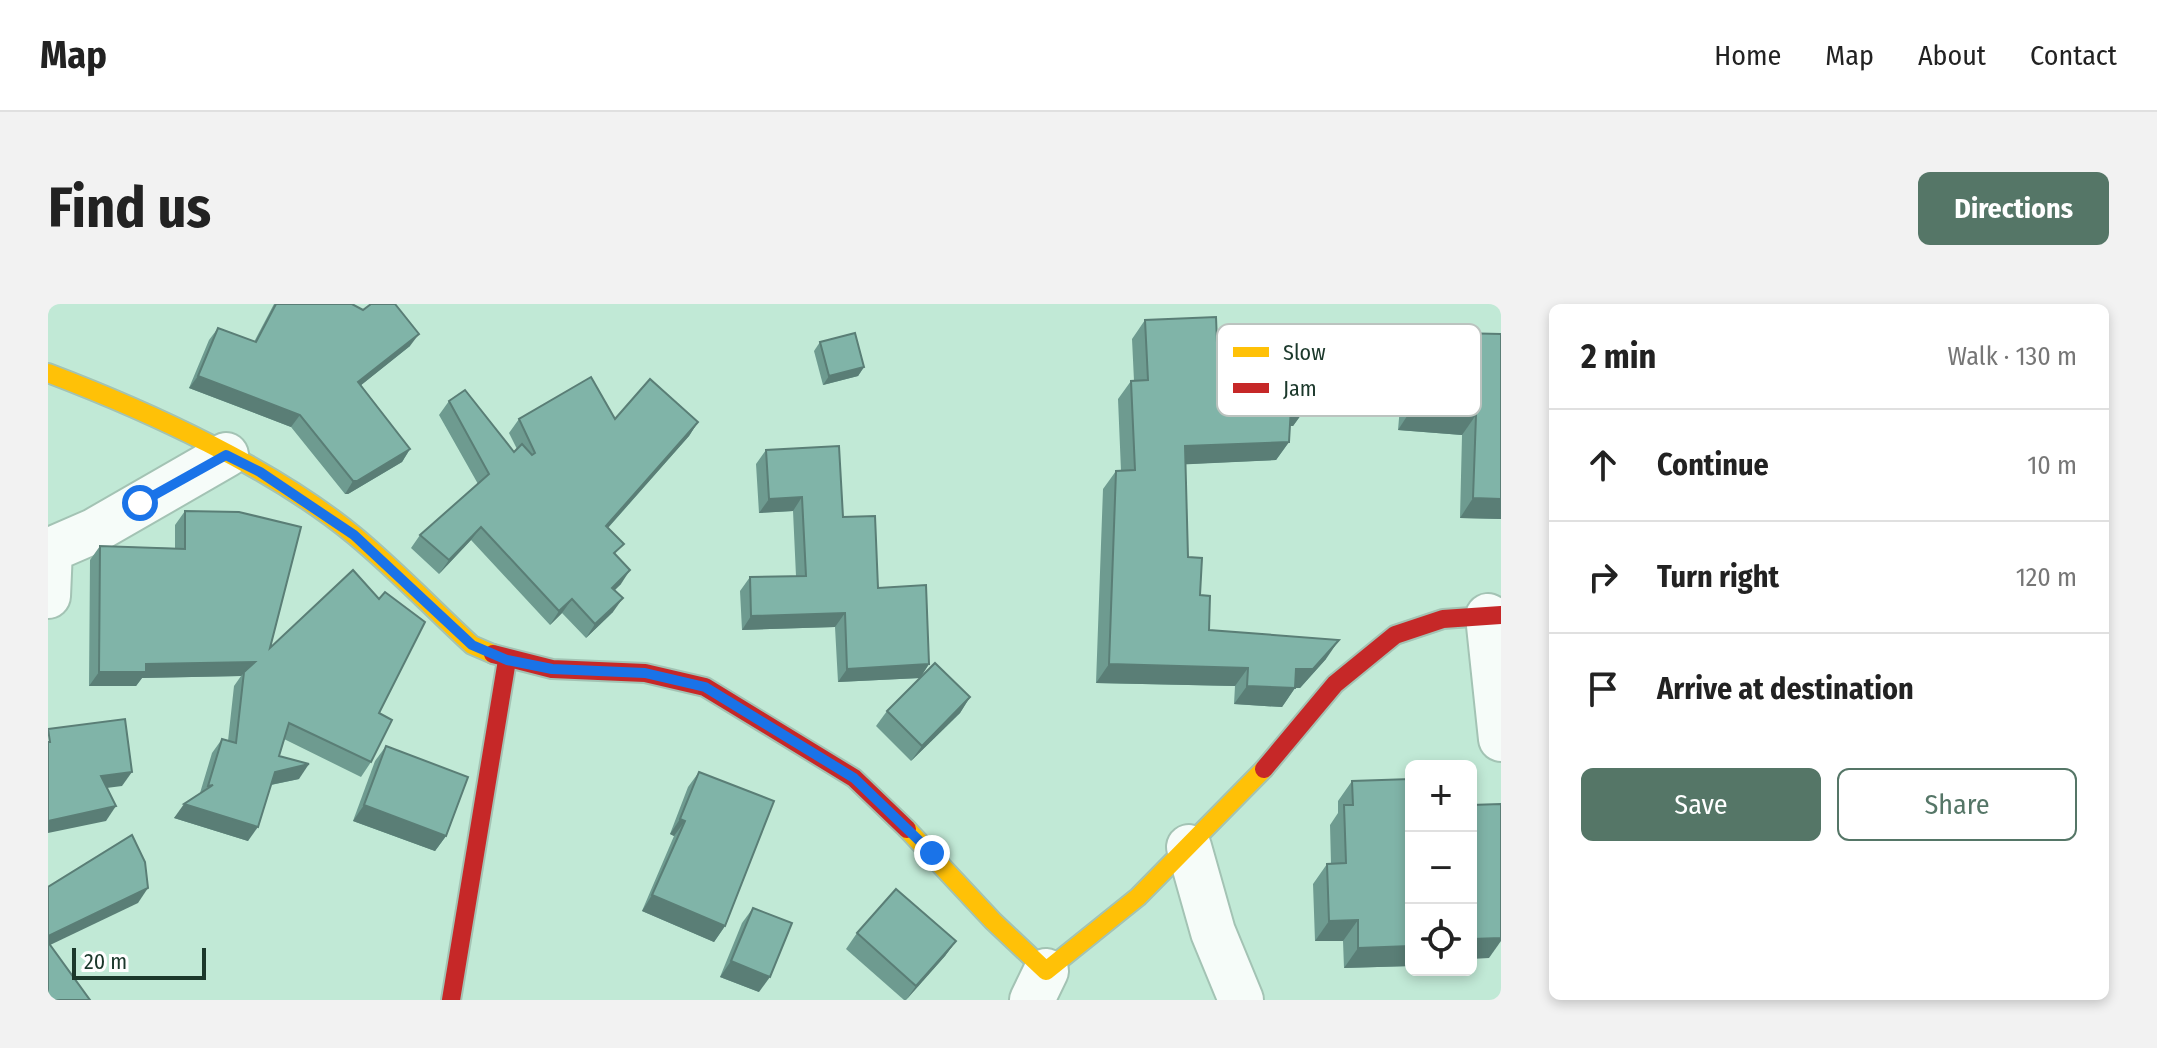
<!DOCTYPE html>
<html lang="en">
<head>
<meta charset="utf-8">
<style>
	:root { --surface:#fff; --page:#f2f2f2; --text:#222; --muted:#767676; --line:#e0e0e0; --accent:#557667 }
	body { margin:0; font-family:"Fira Sans Condensed",sans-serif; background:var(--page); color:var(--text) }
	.controls { position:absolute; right:24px; bottom:24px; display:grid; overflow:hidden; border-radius:12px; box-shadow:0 4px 12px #0003 }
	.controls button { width:72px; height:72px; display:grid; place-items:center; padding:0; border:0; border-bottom:2px solid var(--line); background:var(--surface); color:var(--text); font:40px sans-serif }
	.scale { position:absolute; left:24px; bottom:20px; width:134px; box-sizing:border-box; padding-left:8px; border:4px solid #1b382b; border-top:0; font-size:22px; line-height:28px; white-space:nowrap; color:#1b382b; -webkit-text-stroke:6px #fff; paint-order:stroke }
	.stop { position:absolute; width:24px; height:24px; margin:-18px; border:6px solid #1a73e8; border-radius:50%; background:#fff }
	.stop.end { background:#1a73e8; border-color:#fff; box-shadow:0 2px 8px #0008 }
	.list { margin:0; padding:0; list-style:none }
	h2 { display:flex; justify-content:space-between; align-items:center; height:104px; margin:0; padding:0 32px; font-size:34px }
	h2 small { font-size:26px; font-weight:400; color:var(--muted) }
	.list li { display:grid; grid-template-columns:52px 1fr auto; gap:24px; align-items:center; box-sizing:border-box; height:112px; padding:0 32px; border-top:2px solid var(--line) }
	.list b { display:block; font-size:30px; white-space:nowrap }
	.list em { font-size:26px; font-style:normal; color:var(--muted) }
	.actions { display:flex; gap:16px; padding:24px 32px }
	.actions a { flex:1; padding:18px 0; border:2px solid var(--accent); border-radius:12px; text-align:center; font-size:28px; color:var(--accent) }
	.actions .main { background:var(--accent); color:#fff }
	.icon { flex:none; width:44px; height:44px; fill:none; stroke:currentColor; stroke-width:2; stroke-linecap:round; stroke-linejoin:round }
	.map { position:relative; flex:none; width:1453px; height:696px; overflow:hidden; border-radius:12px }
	header { display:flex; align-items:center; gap:48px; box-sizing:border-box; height:112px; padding:0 40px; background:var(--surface); border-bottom:2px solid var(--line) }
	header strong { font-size:38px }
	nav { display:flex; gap:44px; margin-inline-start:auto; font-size:28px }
	.intro { display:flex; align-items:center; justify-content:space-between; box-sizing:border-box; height:192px; padding:0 48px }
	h1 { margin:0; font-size:56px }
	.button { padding:20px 36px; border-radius:12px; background:var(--accent); color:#fff; font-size:28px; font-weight:700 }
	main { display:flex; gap:48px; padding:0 48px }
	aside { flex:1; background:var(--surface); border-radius:12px; box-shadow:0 4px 12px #0003 }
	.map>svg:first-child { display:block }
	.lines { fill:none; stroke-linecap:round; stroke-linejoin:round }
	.street-casing { stroke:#a3c3b4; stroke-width:48 }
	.slow-casing { stroke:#a3c3b4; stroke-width:22 }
	.jam-casing { stroke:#a3c3b4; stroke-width:22 }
	.street { stroke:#f6fcf9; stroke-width:44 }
	.slow { stroke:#ffc107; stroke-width:18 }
	.jam { stroke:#c62828; stroke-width:18 }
	.wall { fill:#6e9b90 }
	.shaded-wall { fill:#5a7e76 }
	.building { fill:#80b4a8; stroke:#5a7e76; stroke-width:2 }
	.route { stroke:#1a73e8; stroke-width:10 }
	.key { fill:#fff; stroke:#bbc3bf; stroke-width:2 }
	.key-label { font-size:22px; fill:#1b382b }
</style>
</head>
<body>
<header>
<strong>Map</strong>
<nav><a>Home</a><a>Map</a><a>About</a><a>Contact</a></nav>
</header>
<div class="intro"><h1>Find us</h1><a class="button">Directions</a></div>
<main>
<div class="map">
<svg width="1453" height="696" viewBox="0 0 1453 696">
	<rect width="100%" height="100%" fill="#c1e9d6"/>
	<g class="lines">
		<g class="street-casing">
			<g id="street">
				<polyline points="0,292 2,246 46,227 178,151"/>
				<polyline points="1440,312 1453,435"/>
				<polyline points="1141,543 1165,628 1193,696"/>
				<polyline points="984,696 998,667"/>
			</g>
		</g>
		<g class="slow-casing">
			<g id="slow">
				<path d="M0,69c100,38 225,95 307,163 41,34 78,73 117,109l21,9"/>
				<polyline points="859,525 945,617 998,667 1090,593 1216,465"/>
			</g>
		</g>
		<g class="jam-casing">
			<g id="jam">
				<polyline points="445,350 504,365 597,369 657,383 806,474 859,525"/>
				<polyline points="1216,465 1287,380 1347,331 1395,315 1453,311"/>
				<polyline points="403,696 459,356"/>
			</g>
		</g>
		<use href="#street" class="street"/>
		<use href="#slow" class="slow"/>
		<use href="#jam" class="jam"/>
	</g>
	<g class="wall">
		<polygon points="226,0 304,0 362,42 313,81 362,145 354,158 300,190 297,190 243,123 141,84 161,36 170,24 206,38"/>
		<polygon points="1097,16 1170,64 1258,104 1245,122 1242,122 1241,138 1228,156 1137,160 1140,253 1152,291 1161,326 1278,355 1252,384 1247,384 1234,403 1186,400 1187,382 1048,379 1055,185 1068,167 1073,167 1070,95 1083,77 1086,77 1084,35"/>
		<polygon points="1410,29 1453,30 1453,215 1412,214 1414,131 1350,126 1353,91 1366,72 1396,74 1397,48"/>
		<polygon points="772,38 816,63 810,72 775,81 766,47"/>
		<polygon points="401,97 466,148 469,145 461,129 471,115 567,115 650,118 641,132 560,224 568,251 573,280 567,286 565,308 538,334 514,309 502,321 423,236 391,270 363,244 372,231 430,180 391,111"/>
		<polygon points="718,146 795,213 830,284 881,360 872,374 790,378 787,323 694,326 692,287 702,273 748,272 745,207 711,209 708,160"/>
		<polygon points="137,207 222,344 331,409 323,458 313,473 236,435 231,452 251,475 223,481 200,537 126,514 152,489 164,449 174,435 180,437 186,382 193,372 94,374 88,382 41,382 42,256 52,242 127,244 127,221"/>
		<polygon points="922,393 912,409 863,457 828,422 839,407"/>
		<polygon points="338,442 398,532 387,547 305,517 327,457"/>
		<polygon points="651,468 677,622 666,638 594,607 626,532 622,530 640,483"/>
		<polygon points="1304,477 1363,662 1296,664 1295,637 1267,637 1265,580 1279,560 1283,560 1282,521 1290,509 1290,497"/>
		<polygon points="705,604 711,688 672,673 694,619"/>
		<polygon points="809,629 908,637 897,652 858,696 856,696 798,645"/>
	</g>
	<g class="shaded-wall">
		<polygon points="371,30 362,42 302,90 310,78"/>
		<polygon points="816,63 810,72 775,81 781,72"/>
		<polygon points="150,72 252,111 243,123 141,84"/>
		<polygon points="1243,103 1258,104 1245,122 1230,122"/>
		<polygon points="1363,106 1428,111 1414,131 1350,126"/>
		<polygon points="650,118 641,132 549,236 558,222"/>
		<polygon points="1241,138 1228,156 1124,161 1137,142"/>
		<polygon points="362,145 354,158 300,190 297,190 305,177"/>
		<polygon points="754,193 745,207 711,209 721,195"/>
		<polygon points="1425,194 1453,195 1453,215 1412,214"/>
		<polygon points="433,223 423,236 391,270 401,256"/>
		<polygon points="582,266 573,280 554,298 564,284"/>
		<polygon points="575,294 565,308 538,334 547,320"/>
		<polygon points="524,295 514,309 502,321 511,307"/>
		<polygon points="797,309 787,323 694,326 703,312"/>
		<polygon points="1291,336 1278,355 1252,384 1235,384 1248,365"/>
		<polygon points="207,358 193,372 94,374 88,382 41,382 51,368 98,360"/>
		<polygon points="881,360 872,374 790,378 799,365"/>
		<polygon points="1061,360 1200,364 1187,382 1048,379"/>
		<polygon points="1199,382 1247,384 1234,403 1186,400"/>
		<polygon points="922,393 912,409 863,457 874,442"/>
		<polygon points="261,460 251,475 217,482 227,468"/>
		<polygon points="84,468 74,482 43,486 53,472"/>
		<polygon points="136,500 210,523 200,537 126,514"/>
		<polygon points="316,501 398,532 387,547 305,517"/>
		<polygon points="68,502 58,517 0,529 0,517"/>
		<polygon points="632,515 637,517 626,532 622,530"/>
		<polygon points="100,584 90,599 0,642 0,632"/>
		<polygon points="604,591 677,622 666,638 594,607"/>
		<polygon points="1310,616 1295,637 1267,637 1281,617"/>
		<polygon points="1453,634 1453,637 1441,654 1423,655 1423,635"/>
		<polygon points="908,637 897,652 858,696 868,682"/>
		<polygon points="1363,642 1363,662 1296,664 1310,644"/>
		<polygon points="683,657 722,673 711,688 672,673"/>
	</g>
	<g class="building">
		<polygon points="228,0 304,0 315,6 323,0 347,0 371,30 310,78 362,145 309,177 305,177 252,111 150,72 170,24 208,38"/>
		<polygon points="1168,13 1170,64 1259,67 1258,104 1243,103 1241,138 1137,142 1140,253 1154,254 1152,291 1162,292 1161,326 1291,336 1265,365 1248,365 1247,384 1199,382 1200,364 1061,360 1068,167 1087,166 1083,77 1100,76 1097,16"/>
		<polygon points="807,29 816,63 781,72 772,38"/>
		<polygon points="1410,29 1453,30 1453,195 1425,194 1428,111 1363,106 1366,72 1409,75"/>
		<polygon points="543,73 567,115 602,75 650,118 558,222 576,240 566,249 582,266 564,284 575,294 547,320 524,295 511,307 433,223 401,256 372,231 441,170 401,97 417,86 466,148 474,140 484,151 487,149 471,115"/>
		<polygon points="791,142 795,213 827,212 830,284 878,281 881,360 799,365 797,309 703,312 702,273 758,272 754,193 721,195 718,146"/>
		<polygon points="137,207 191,208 253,223 222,344 305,266 331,295 337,288 377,318 331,409 344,416 323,458 241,419 231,452 261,460 227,468 210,523 136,500 165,481 160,482 174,435 188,439 196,368 207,358 98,360 98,368 51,368 52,242 137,245"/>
		<polygon points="887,359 922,393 874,442 839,407"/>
		<polygon points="77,415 84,468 53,472 68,502 0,517 0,438 2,438 0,425"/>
		<polygon points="338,442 420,473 398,532 316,501"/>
		<polygon points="651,468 726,497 677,622 604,591 637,517 632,515"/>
		<polygon points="1363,475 1363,642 1310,644 1310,616 1281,617 1279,560 1298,559 1296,501 1305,501 1304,477"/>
		<polygon points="1453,500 1453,634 1423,635 1423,501"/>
		<polygon points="84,531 97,558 100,584 0,632 0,583"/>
		<polygon points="848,585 908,637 868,682 809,629"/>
		<polygon points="705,604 744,619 722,673 683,657"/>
		<polygon points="0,638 42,696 0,696"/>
	</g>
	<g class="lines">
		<polyline class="route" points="92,199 178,151 212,168 306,231 424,341 459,356 504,365 597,369 657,383 806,474 884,549"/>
	</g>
	<rect x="1169" y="20" width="264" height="92" rx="12" class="key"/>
	<rect x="1185" y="43" width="36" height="10" fill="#ffc107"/>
	<rect x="1185" y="79" width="36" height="10" fill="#c62828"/>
	<g class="key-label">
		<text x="1235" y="56">Slow</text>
		<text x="1235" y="92">Jam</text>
	</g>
</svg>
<div class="controls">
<button>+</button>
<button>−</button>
<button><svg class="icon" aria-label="locate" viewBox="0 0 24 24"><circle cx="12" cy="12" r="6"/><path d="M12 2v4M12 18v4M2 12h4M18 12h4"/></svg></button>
</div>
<div class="scale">20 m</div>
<div class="stop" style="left:92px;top:199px"></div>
<div class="stop end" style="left:884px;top:549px"></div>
</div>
<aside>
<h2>2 min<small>Walk · 130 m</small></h2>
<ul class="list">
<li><svg class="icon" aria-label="ahead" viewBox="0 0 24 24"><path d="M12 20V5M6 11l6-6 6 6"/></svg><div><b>Continue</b></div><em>10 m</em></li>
<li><svg class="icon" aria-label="right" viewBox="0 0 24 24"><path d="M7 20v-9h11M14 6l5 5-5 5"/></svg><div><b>Turn right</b></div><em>120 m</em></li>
<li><svg class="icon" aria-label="arrive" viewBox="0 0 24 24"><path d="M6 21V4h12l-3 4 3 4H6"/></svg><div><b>Arrive at destination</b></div></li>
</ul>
<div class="actions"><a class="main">Save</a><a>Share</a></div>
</aside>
</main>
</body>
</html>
